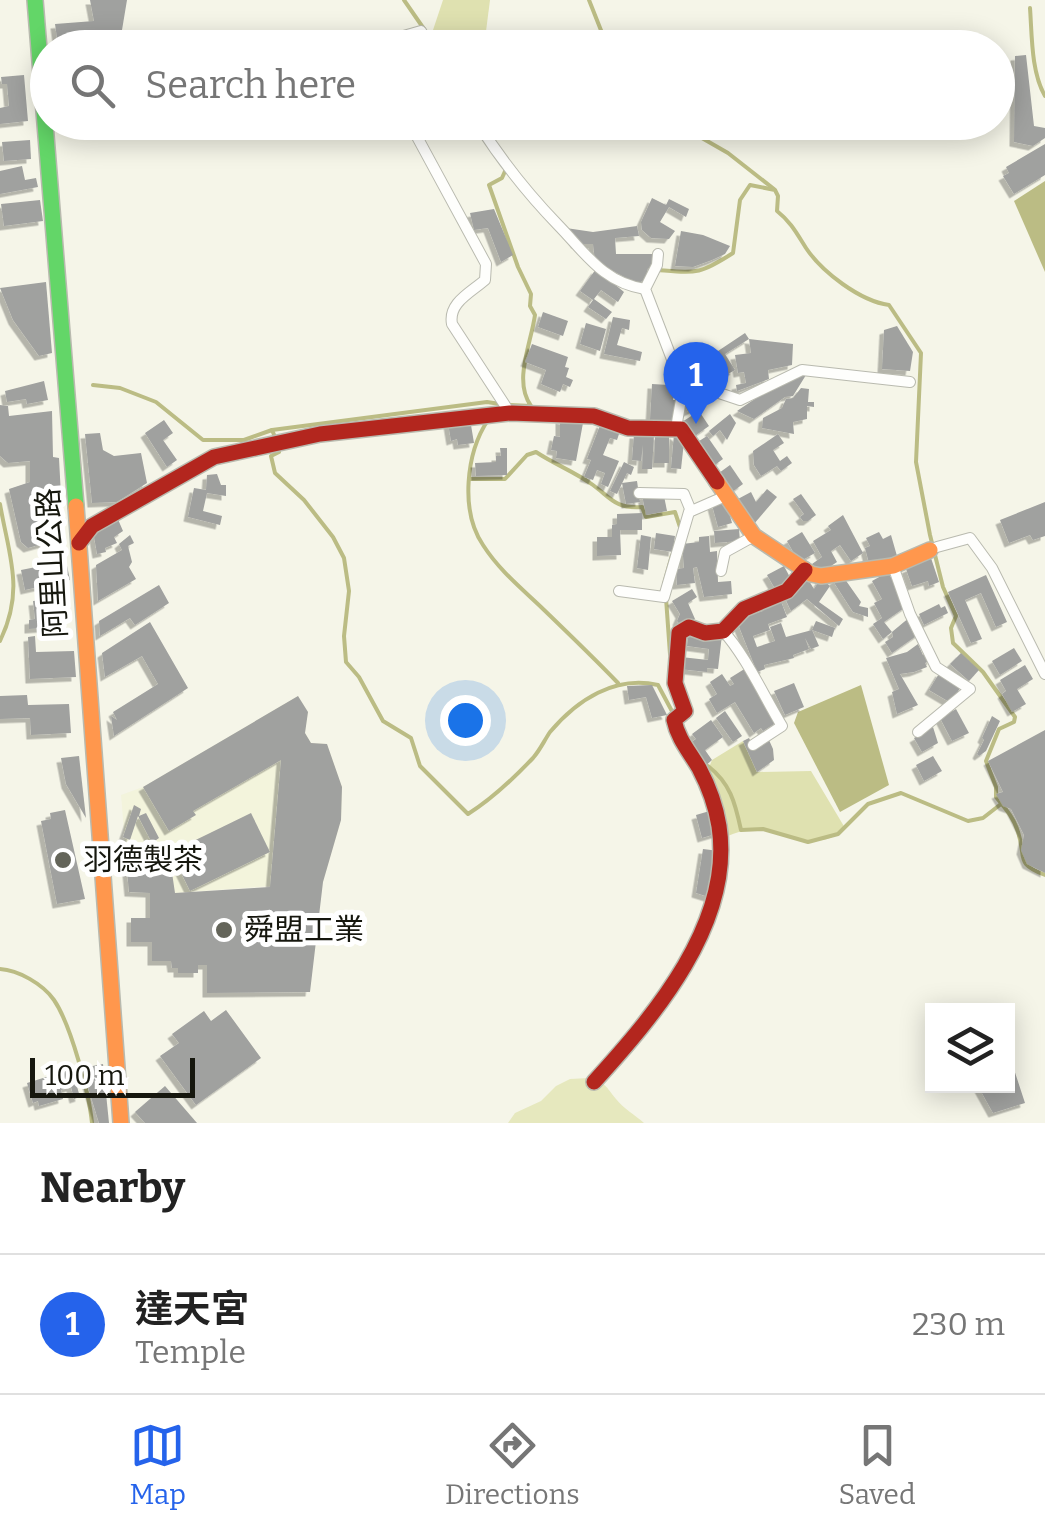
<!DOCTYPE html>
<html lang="en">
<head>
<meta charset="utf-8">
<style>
	:root { --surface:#fff; --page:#f2f2f2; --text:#222; --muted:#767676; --line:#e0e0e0; --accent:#2563eb }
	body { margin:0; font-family:Bitter,"Noto Sans TC",serif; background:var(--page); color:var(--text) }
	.controls { position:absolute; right:30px; bottom:30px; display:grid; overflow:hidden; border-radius:0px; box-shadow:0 5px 25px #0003 }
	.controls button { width:90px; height:90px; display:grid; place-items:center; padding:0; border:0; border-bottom:2px solid var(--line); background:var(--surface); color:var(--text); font:50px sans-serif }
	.scale { position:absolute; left:30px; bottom:25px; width:165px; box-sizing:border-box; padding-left:10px; border:5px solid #16170e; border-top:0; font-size:28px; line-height:35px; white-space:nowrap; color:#16170e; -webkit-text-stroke:8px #fff; paint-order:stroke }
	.you { position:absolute; left:465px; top:720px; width:35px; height:35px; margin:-25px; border:8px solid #fff; border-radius:50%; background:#1a73e8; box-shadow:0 0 0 15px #1a73e833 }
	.badge { display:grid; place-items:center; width:65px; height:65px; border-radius:50%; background:var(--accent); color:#fff; font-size:32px; font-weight:700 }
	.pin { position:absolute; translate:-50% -82px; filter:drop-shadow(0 2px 5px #0008) }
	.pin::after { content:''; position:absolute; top:52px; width:35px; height:30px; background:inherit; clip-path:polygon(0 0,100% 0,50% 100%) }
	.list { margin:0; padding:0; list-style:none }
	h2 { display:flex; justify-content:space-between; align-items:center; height:130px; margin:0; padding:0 40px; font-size:42px }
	h2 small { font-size:32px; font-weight:400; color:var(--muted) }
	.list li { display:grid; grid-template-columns:65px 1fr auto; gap:30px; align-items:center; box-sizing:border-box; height:140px; padding:0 40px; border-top:2px solid var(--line) }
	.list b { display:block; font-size:38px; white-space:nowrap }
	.list p { margin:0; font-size:32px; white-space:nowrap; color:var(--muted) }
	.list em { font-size:32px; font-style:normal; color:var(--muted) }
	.icon { flex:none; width:55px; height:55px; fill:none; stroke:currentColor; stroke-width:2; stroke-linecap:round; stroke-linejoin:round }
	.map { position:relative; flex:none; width:1045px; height:1123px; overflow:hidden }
	.search { position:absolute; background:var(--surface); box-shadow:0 5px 25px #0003; left:30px; right:30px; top:30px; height:110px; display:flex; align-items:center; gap:25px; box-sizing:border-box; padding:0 35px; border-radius:55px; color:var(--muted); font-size:38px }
	.sheet { height:270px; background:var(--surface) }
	nav { display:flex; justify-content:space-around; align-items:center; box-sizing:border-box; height:140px; border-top:2px solid var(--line); background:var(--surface); font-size:28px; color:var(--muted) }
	nav a { display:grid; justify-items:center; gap:5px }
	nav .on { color:var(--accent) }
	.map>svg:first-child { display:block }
	.built { fill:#f3f4dc }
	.green { fill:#e6e8be }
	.forest { fill:#dfe1b0 }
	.water { fill:#bbbc84 }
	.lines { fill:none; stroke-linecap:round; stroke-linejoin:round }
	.stream { stroke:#bbbc84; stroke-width:4 }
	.building { fill:#a0a19f; filter:url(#shadow) }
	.street-casing { stroke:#b9baaf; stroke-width:12 }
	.fast-casing { stroke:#b9baaf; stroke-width:18 }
	.slow-casing { stroke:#b9baaf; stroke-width:18 }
	.jam-casing { stroke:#b9baaf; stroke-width:18 }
	.street { stroke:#fefefc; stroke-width:10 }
	.fast { stroke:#63d668; stroke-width:15 }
	.slow { stroke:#ff974d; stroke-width:15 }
	.jam { stroke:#b3261e; stroke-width:15 }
	.poi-dot { fill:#64655a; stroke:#fff; stroke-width:4 }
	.labels { text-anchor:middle; stroke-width:10; stroke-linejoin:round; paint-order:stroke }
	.street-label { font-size:30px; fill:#16170e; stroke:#fff }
	.poi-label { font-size:30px; fill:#16170e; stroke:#fff; text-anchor:start }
</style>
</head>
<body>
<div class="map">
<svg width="1045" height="1123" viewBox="0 0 1045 1123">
	<defs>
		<filter id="shadow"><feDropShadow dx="-4.5" dy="4.5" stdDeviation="0" flood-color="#0004"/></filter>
	</defs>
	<rect width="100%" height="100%" fill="#f5f5e8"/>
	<polygon class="built" points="298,696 308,712 305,733 311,743 327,744 342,787 341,820 323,882 175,893 129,892 121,795 143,787"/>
	<path class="green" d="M589,1078c16,3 17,9 27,21 7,9 19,16 28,24h-136l7,-10 26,-12 15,-15 14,-7z"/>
	<g class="forest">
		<polygon points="443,0 490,0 484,47 444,47 433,30"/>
		<path d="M743,741l14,31 54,-1 34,57c-23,24 -52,7 -78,2 -14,-3 -28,1 -41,7l-20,-62 6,-15z"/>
	</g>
	<g class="water">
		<polygon points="1045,181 1045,272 1014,201"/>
		<polygon points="861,685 889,785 840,812 794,723 798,712"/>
	</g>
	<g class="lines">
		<g class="stream">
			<polyline points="404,0 424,29"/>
			<polyline points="589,0 608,48"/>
			<path d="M1030,8c2,27 1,64 15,88"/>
			<polyline points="674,122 728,153 774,189"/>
			<path d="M506,169l-4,9 -13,7 29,82 13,27 -1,12 5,9c-4,29 -22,66 -4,91l-21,-1"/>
			<path d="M657,270c39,3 42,5 76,-17l7,-53 10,-15 25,5 3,6 -1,15c14,11 20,23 29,37 16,24 54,53 83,57l32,48 -5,109 14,73 13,52 13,29 -5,12 2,15 30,29 32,45 -1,5 -15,7 -13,32 10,26v10c9,11 18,21 22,35 9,26 -4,31 27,43"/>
			<polyline points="93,385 120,388 156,402 203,440 244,440 272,430 275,437"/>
			<path d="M488,420c-22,33 -28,91 -5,125 16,25 38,43 58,62 26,25 52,50 77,76"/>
			<polyline points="272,430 487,402 500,404"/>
			<path d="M277,446l2,6 -8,4 4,17 29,27 29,37 11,21 5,33 -5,45 2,26 13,15 24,44 28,17 9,28 48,48c24,-15 45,-35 65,-56 7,-8 11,-17 17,-26 27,-32 65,-57 108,-47l16,30"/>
			<path d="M469,479h36l22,-24 9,-3c18,12 39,20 57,33 18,13 22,24 49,22l4,10 29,-5 5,15"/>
			<path d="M0,504c9,53 25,85 0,137"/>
			<polyline points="664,584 672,555"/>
			<polyline points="666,598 670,654"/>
			<path d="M704,768l4,-2c22,17 27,36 33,64l22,-1 45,13 30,-8 30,-30 33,-11 67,28 15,-3 18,-14"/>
			<path d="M0,969c18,1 43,15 54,31 17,25 35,93 38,123"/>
		</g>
	</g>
	<g class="building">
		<polygon points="90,0 127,0 119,48 71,48 70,36 57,38 55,24 94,21"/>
		<polygon points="1026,55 1034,126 1045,128 1045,138 1033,146 1014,142 1015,56"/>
		<polygon points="24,75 28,121 0,124 0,108 9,106 7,84 2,84 1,77"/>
		<polygon points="30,140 31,159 4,161 2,142"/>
		<polygon points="1045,144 1045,175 1014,194 1003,176 1009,173 1006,167"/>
		<polygon points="22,166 25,180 36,178 38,187 0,194 0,171"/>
		<polygon points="652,198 666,205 669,199 689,209 686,217 669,207 660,222 675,231 669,239 651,238 642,230 641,222"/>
		<polygon points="40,200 43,221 4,226 1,204"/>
		<polygon points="494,209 513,255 501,262 488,228 474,230 470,213"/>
		<polygon points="637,226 639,236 615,238 616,254 655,254 654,267 648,268 645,281 635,283 595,261 593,244 576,244 566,228 593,232"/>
		<polygon points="681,231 703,235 730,246 725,254 712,260 693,267 675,266"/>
		<polygon points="596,269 624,292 618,302 601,290 594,299 612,312 606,319 588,307 593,300 580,291"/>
		<polygon points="46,282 52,353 39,356 13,320 0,288"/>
		<polygon points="543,312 568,321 563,336 538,327"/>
		<polygon points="613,317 630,320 629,330 622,328 617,345 642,352 640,361 604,354"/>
		<polygon points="586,323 606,329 600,351 580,344"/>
		<polygon points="897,326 913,352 910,371 882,369 884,330"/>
		<polygon points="745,333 749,339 725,354 735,370 714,382 711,377 706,380 701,371 697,373 694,367"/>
		<polygon points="749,339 793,344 792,365 768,370 769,379 737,391 736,385 746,383 744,372 738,373 735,355 751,353"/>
		<polygon points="532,344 568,357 565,367 569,368 566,377 573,380 570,387 563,384 560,392 541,384 546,370 525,362"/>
		<polygon points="801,368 806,375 793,396 785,397 754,419 737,411"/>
		<polygon points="44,381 48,400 27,404 26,399 7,402 5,391"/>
		<polygon points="652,384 669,385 669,392 674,392 673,400 676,400 675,421 650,420"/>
		<polygon points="801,388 809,389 808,402 814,402 814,407 807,406 807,419 793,422 794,434 762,428 763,418 782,408 786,399 793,398"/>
		<polygon points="704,392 708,403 688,412 683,401"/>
		<polygon points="0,405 8,406 9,416 52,411 53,457 59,458 63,534 52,535 53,541 28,548 21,542 9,489 30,482 30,461 8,463 0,456"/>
		<polygon points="699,411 709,426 692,438 682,422"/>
		<polygon points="730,414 736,423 727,440 720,430 713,436 709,431"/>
		<polygon points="470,419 474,443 458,445 457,439 451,441 448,423"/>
		<polygon points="560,419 583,423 576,461 556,458 557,451 551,450 554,436 560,437"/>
		<polygon points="164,420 173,433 163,440 177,460 167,467 145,433"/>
		<polygon points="601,423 620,431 617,440 610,438 603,455 619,461 608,487 601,484 605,473 597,470 593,480 584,477 591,460 587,459"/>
		<polygon points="100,433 103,450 114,456 141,453 147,483 117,502 92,503 85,434"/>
		<polygon points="634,434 654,435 652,469 642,469 643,445 641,461 632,460"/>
		<polygon points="674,434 684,442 681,469 671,468"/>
		<polygon points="778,434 784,443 773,450 780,461 787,456 792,463 781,471 777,466 761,476 754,465 753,451"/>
		<polygon points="655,435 669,436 669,463 654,463"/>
		<polygon points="707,436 723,459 712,467 696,443"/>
		<polygon points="500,448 507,448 507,475 476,476 475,463 496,462 496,456 501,456"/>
		<polygon points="624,462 634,467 631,475 627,473 617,494 610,491"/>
		<polygon points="730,465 743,484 732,492 719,473"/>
		<polygon points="217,474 221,485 226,485 226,496 207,493 203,511 222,516 220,525 188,517 194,488 206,490 207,475"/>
		<polygon points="637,481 640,502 626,504 622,483"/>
		<polygon points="767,489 777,497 753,525 736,500 751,492 756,502"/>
		<polygon points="663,491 667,511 646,515 642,495"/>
		<polygon points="801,494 816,515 808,521 803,521 800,517 804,514 793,499"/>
		<polygon points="726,501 732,523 718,527 712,505"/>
		<polygon points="1045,502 1045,536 1033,540 1030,535 1009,543 1000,520"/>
		<polygon points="642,513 642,530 620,530 621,555 597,556 597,537 612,537 612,525 617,524 617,514"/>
		<polygon points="843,515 863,553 851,561 840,545 831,551 837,562 819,574 812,564 822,557 813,541 831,530 828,526"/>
		<polygon points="117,517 123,531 114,537 117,543 105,548 106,552 97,554 93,531"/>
		<polygon points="739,529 740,541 715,543 714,531"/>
		<polygon points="802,532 815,553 799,562 787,541"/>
		<polygon points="879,532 883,539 891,535 897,556 869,563 865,548 870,546 866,538"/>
		<polygon points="656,533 675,536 673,552 654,549"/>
		<polygon points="130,535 134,543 128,546 132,562 129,567 136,579 98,601 96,565 122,550 119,544"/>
		<polygon points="641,535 651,537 648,570 637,568"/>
		<polygon points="709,536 710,552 717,551 718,582 731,581 732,594 704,597 697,567 693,568 695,583 677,585 676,569 684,568 682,544 699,542 699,537"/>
		<polygon points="931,558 939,582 929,586 928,581 912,586 906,569"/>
		<polygon points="66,561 70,580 25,590 21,570"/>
		<polygon points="784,566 793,583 777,592 767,575"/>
		<polygon points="888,572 907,606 884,622 892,632 883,639 873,624 882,618 874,603 882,599 872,581"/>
		<polygon points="842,575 861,602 859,606 868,608 868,617 853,612 833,581"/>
		<polygon points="986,575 1007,622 996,627 981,593 965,600 982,639 971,643 948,592"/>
		<polygon points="806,576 814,589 821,578 830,586 819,602 843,619 839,626 807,599 791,611 784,596 803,586 801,580"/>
		<polygon points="159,585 169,603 135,625 130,618 100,636 99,621"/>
		<polygon points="692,589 697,597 688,603 695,619 683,628 677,621 680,614 672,601"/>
		<polygon points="56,599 58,627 29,629 29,620 35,619 33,601"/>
		<polygon points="780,599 787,617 768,624 770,630 753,636 757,647 775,641 770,627 781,623 786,637 812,630 816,621 835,628 832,637 812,630 819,646 811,649 805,638 809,649 793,655 794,658 764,665 765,669 757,672 736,619 763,611 761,606"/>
		<polygon points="939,604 941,608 945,606 948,613 924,625 919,614"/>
		<polygon points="910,617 922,632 892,653 885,642 893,637 892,632"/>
		<polygon points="150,622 188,688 114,736 111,716 117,720 113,712 158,684 142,656 105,677 102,653"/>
		<polygon points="689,631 722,635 718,669 707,668 707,672 679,669 681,657 708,660 709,649 687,646"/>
		<polygon points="35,636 36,652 74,651 76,677 30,679 28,637"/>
		<polygon points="918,644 923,655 928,652 932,660 925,663 927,667 914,672 900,674 918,705 897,714 892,692 899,689 886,658 907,652"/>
		<polygon points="1014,648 1022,661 1000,675 992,661"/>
		<polygon points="961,653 979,670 969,681 950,664"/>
		<polygon points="1025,665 1033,679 1017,689 1026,704 1012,712 1002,694 1006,691 1000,680"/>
		<polygon points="746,668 779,721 763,731 761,728 754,733 735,702 717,713 709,699 717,694 710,682 722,674 730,686 734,684 730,678"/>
		<polygon points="940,672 962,685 951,703 929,690"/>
		<polygon points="794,683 804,707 785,715 774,691"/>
		<polygon points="652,685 667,715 652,718 646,697 629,700 627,686"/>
		<polygon points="27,695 28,705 69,704 71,733 31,735 30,718 0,719 0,696"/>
		<polygon points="298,696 308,712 305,733 311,743 327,744 342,787 341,820 323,882 310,992 207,993 207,965 198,965 198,973 178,973 178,968 172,968 171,961 152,961 152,942 131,942 131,918 150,918 150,893 129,892 127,871 171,866 175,893 270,887 281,760 193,811 196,815 169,831 143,787"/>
		<polygon points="956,709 969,733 952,741 940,718"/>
		<polygon points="725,711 742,736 733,742 716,718"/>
		<polygon points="992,716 1000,721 986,751 979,756 977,754 984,740 982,738"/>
		<polygon points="711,720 723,737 705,750 712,760 703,768 687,745 696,739 692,734"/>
		<polygon points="933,727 938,743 922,752 914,738"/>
		<polygon points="1045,730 1045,873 1027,864 1021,850 1024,835 1011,809 1003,806 996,794 1003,792 988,761"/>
		<polygon points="749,738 754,748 769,740 773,749 774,760 757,772 743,741"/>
		<polygon points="79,756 86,818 66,784 61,758"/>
		<polygon points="933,756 942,771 924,781 916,765"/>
		<polygon points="134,805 141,809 139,816 146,813 159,838 152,843 138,816 130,840 123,837"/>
		<polygon points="65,810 85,899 57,904 41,821 51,819 50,813"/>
		<polygon points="713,810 719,833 702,838 696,815"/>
		<polygon points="251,813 270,852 190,891 171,852"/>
		<polygon points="703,849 719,851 712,898 696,893"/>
		<polygon points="226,1010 261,1058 196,1105 160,1056 179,1043 172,1034 204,1011 211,1021"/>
		<polygon points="1008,1051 1025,1103 993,1113 978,1086 1008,1086"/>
		<polygon points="103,1064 109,1123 99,1123 82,1068"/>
		<polygon points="72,1069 80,1097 74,1099 71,1087 61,1090 63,1099 39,1106 38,1101 33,1103 27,1083"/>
		<polygon points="165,1086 197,1123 145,1123 135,1112"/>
	</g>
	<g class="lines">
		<g class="street-casing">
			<g id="street">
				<polyline points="386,41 421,31 431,48"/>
				<path d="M409,122l77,142 -1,16c-15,13 -37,23 -33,44l58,89"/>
				<path d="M477,122c24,38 51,72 82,104 27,28 45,57 86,63"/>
				<polyline points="658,254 657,265 645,289 683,388 676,428"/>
				<polyline points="683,388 696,381 713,391 740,400 802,370 910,382"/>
				<polyline points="639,493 684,494 691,511"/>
				<polyline points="937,547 970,538 992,568 1045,674"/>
				<polyline points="893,566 910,614 936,667 970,689 918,732"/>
				<polyline points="721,571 725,552 754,536"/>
				<polyline points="619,591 664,597 689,512 728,495"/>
				<path d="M723,631c21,22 42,67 59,95l-29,19"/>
			</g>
		</g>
		<g class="fast-casing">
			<polyline id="fast" points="35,0 76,506"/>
		</g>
		<g class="slow-casing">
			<g id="slow">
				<polyline points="717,482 754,536 811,574 821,576 893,566 930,550"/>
				<polyline points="76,506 121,1123"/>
			</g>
		</g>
		<g class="jam-casing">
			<g id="jam">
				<polyline points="79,543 92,526 214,457 320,434 510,413 594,416 628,428 681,429 717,482"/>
				<path d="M594,1082c60,-66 140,-159 125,-256 -3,-19 -11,-41 -20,-58 -10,-17 -21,-29 -25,-48l11,-9 -10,-28 4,-50 10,-6 16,6 18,-2 21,-22 43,-18 18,-21"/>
			</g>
		</g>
		<use href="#street" class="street"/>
		<use href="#fast" class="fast"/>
		<use href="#slow" class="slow"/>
		<use href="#jam" class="jam"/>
	</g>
	<g class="poi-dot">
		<circle cx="63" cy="860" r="10"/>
		<circle cx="224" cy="930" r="10"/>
	</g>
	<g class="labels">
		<g class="street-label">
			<text transform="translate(52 563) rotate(-93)" y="10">阿里山公路</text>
		</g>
		<g class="poi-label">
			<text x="83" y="870">羽德製茶</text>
			<text x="244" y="940">舜盟工業</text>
		</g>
	</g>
</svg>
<div class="controls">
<button><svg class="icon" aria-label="layers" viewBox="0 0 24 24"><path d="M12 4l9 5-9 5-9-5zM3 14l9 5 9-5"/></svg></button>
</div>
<div class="scale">100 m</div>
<div class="you"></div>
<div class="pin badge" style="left:696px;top:424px">1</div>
<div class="search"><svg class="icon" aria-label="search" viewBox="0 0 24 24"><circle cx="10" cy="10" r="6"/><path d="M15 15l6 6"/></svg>Search here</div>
</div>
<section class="sheet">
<h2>Nearby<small></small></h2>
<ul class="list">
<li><span class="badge">1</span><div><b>達天宮</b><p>Temple</p></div><em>230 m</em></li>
</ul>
</section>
<nav>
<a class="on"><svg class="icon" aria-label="map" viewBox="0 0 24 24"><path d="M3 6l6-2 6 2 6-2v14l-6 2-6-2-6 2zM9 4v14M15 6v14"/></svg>Map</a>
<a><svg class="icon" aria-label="directions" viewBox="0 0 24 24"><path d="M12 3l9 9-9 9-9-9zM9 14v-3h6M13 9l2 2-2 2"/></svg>Directions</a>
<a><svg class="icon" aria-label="saved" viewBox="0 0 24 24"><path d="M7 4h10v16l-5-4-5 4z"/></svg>Saved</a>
</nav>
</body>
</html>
